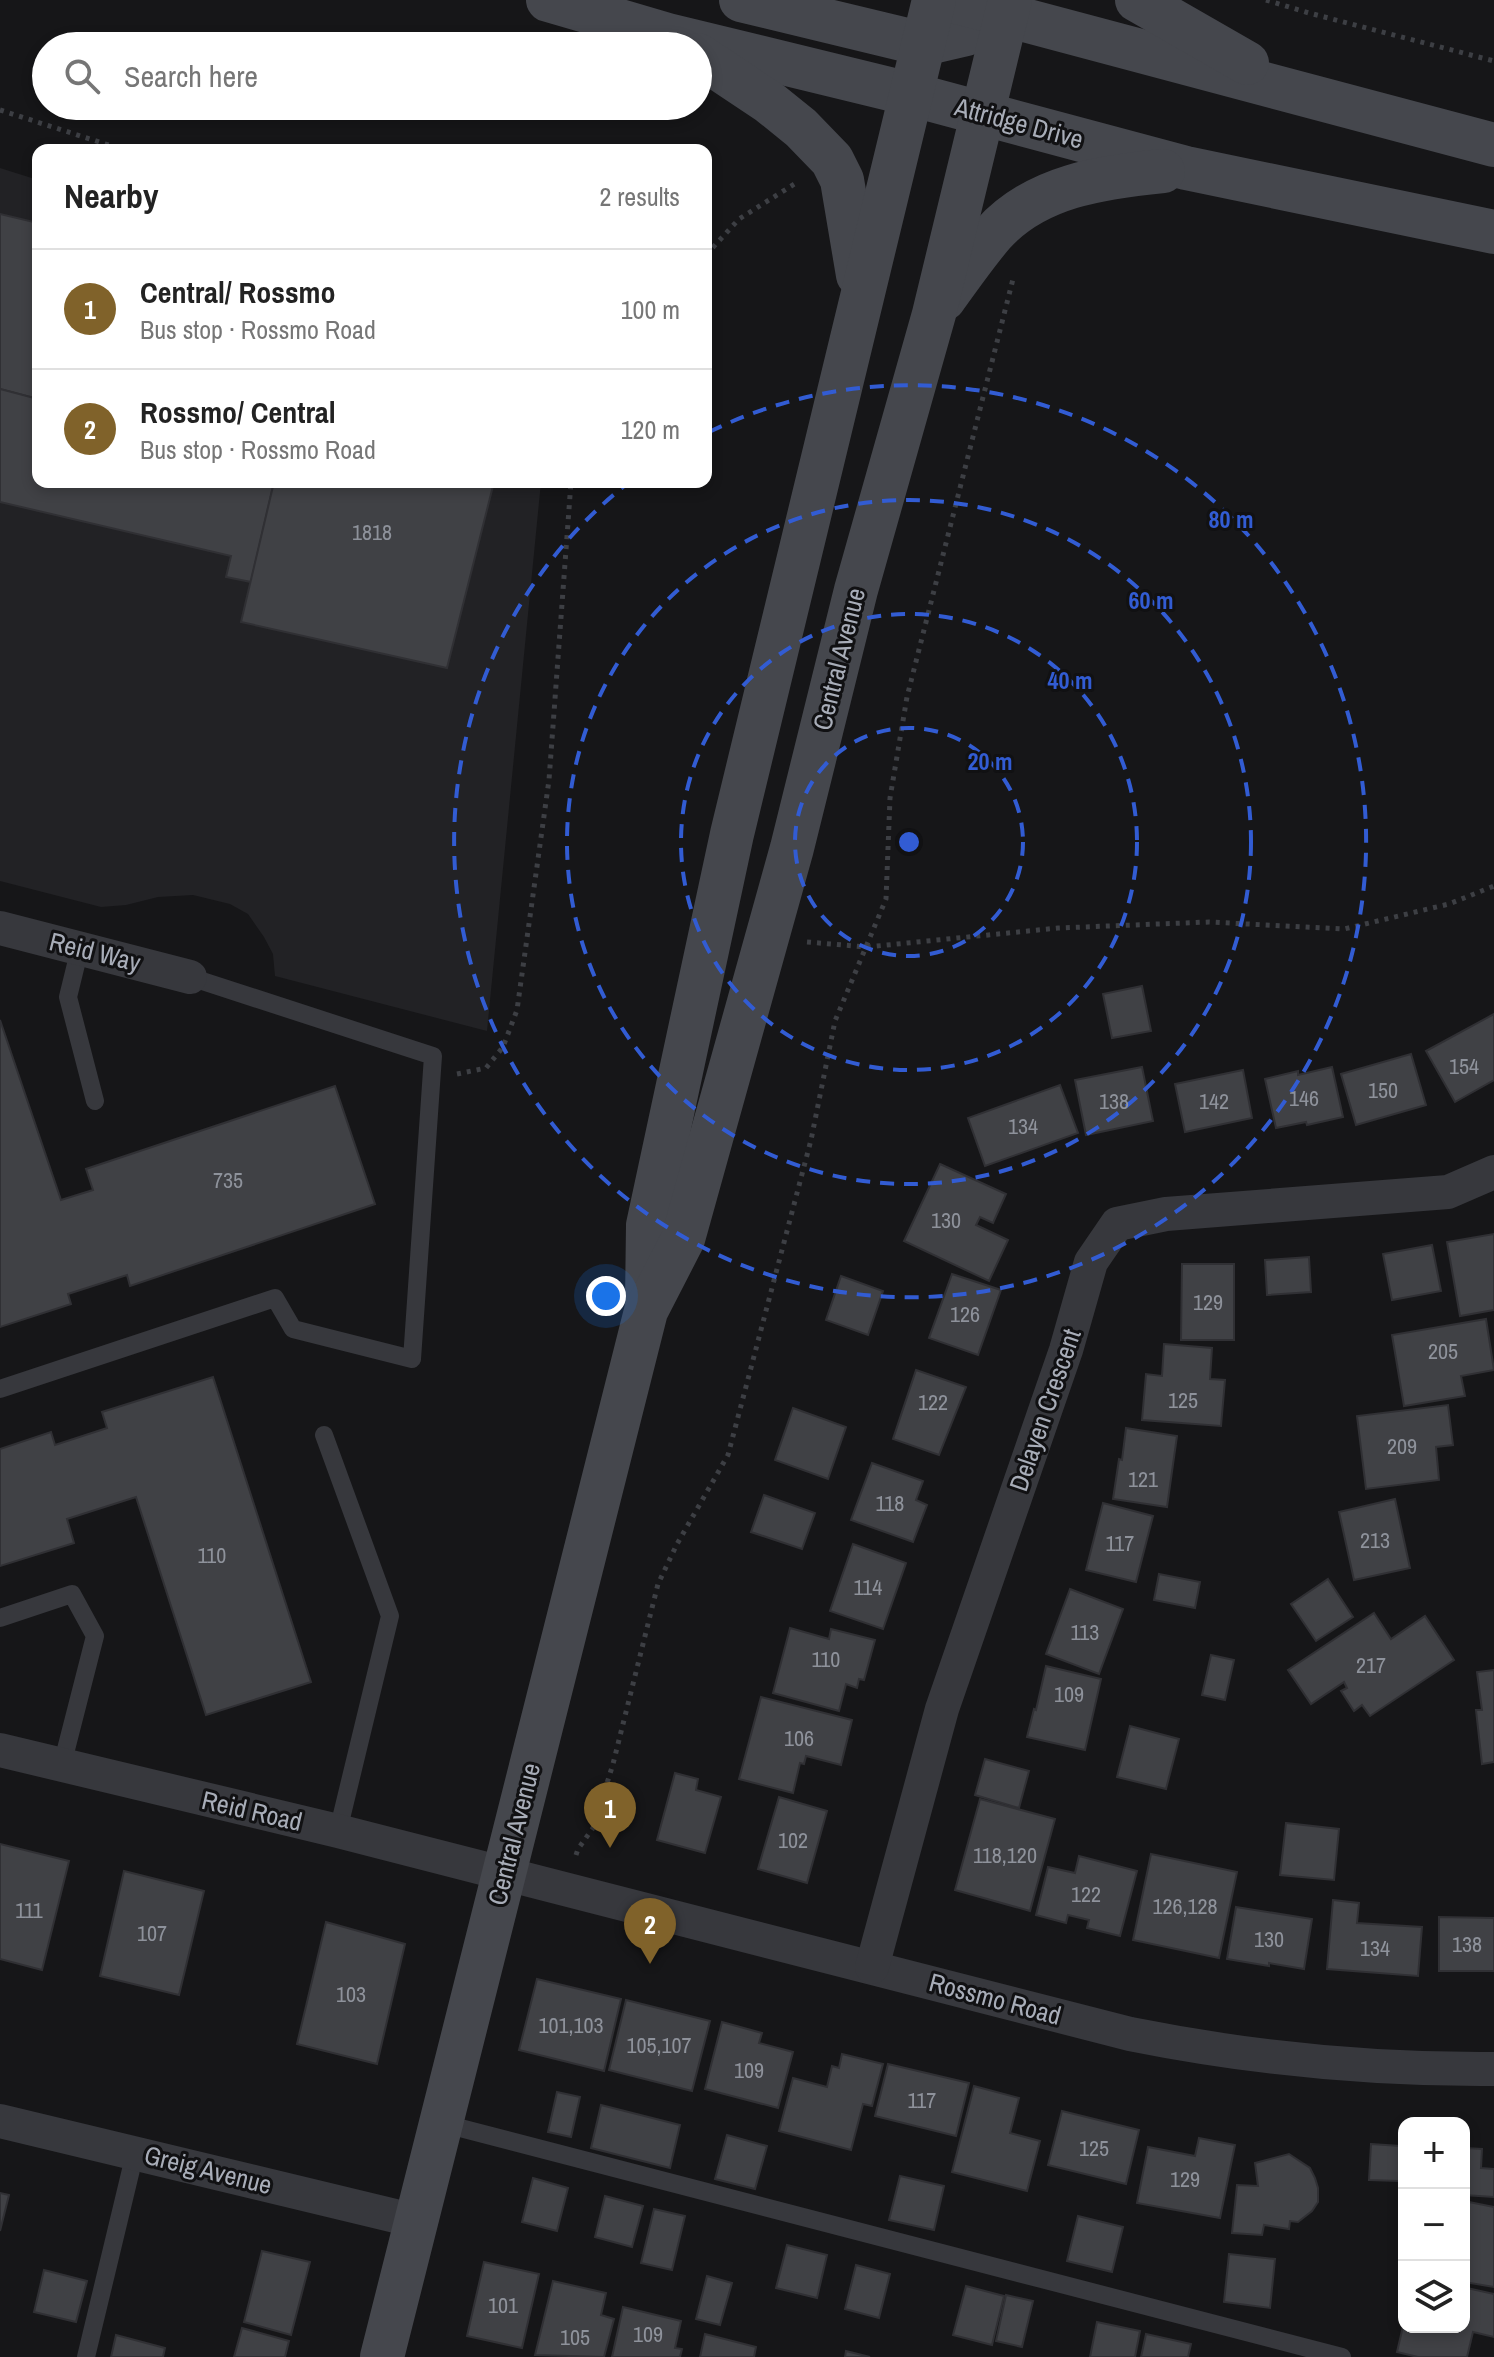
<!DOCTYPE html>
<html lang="en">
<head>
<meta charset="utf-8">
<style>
	:root { --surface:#fff; --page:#f2f2f2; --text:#222; --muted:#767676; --line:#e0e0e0; --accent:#80622a }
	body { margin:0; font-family:"Archivo Narrow",sans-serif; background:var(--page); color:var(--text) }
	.controls { position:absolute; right:24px; bottom:24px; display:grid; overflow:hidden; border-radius:16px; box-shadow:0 4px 12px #0003 }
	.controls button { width:72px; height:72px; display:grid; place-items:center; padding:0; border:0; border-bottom:2px solid var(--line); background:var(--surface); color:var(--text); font:40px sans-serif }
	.you { position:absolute; left:606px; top:1296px; width:28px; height:28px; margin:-20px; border:6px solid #fff; border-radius:50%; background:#1a73e8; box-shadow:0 0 0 12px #1a73e833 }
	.badge { display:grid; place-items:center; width:52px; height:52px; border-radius:50%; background:var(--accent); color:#fff; font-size:26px; font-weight:700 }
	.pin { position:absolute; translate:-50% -66px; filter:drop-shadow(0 2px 4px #0008) }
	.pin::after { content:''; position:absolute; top:42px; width:28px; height:24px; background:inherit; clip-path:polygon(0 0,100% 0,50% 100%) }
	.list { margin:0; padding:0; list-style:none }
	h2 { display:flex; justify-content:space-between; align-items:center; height:104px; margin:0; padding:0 32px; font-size:34px }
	h2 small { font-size:26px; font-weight:400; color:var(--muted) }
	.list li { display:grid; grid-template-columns:52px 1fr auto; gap:24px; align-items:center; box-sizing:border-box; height:120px; padding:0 32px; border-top:2px solid var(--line) }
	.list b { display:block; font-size:30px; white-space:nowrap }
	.list p { margin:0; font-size:26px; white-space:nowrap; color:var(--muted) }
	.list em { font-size:26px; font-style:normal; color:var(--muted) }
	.icon { flex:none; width:44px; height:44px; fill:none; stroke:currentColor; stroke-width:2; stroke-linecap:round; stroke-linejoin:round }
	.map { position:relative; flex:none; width:1494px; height:2357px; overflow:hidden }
	.search { position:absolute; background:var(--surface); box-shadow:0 4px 12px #0003; left:32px; top:32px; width:680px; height:88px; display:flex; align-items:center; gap:20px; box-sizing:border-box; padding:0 28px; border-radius:44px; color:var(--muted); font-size:30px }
	.panel { position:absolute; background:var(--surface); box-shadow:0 4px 12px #0003; left:32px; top:144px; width:680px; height:344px; border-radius:16px }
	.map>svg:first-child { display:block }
	.built { fill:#222225 }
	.building { fill:#404145; stroke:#303034; stroke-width:2 }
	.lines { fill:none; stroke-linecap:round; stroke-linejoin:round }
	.path { stroke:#3d3f44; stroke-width:5; stroke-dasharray:4 6; stroke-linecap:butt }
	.lane { stroke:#37383d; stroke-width:18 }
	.street { stroke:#37383d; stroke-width:34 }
	.secondary { stroke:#45474d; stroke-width:44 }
	.ring { fill:none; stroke:#325cd3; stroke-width:4; stroke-dasharray:14 10 }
	.labels { text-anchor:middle; stroke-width:6; stroke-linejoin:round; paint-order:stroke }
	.number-label { font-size:22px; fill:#8e929b }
	.street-label { font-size:26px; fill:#a8adb8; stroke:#111113 }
	.centre { fill:#325cd3; stroke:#111113; stroke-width:4 }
	.ring-label { font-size:24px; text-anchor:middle; font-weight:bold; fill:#325cd3; stroke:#111113; stroke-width:6; stroke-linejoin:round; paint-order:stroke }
</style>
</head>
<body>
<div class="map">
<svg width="1494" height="2357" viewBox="0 0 1494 2357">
	<rect width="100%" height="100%" fill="#161618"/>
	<polygon class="built" points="0,168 38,180 38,482 541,482 487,1031 275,976 273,954 264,937 248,914 230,904 193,895 158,897 126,905 101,907 0,881"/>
	<g class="building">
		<polygon points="0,214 38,223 38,399 0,389"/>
		<polygon points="0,389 38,399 38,482 274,482 251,582 226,577 231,556 0,502"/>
		<polygon points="274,482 494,482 447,668 241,622"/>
		<polygon points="1142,986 1151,1031 1112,1038 1103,994"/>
		<polygon points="1494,1014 1494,1080 1455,1102 1426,1051"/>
		<polygon points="0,1020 61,1200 93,1190 86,1169 335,1086 375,1204 130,1286 127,1275 68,1294 71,1304 0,1327"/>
		<polygon points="1411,1054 1426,1105 1356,1125 1341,1074"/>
		<polygon points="1142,1067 1153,1121 1086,1135 1075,1080"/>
		<polygon points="1332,1067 1343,1117 1307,1125 1306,1122 1276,1128 1265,1079 1298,1071 1298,1075"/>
		<polygon points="1243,1070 1252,1118 1185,1132 1175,1084"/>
		<polygon points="1060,1085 1078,1133 985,1166 968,1118"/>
		<polygon points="940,1164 1006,1194 993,1223 980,1217 976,1225 1008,1240 989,1281 904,1241"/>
		<polygon points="1494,1234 1494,1310 1460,1316 1447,1242"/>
		<polygon points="1432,1245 1441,1291 1392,1300 1383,1254"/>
		<polygon points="1309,1257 1311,1292 1267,1295 1265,1260"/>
		<polygon points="1182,1264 1234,1264 1234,1340 1181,1340"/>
		<polygon points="952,1274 1001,1290 978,1355 929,1338"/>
		<polygon points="841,1276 883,1291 868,1335 826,1320"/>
		<polygon points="1486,1319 1494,1370 1461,1376 1465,1396 1404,1406 1392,1335"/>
		<polygon points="1164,1344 1212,1348 1210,1379 1225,1380 1221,1426 1142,1420 1146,1374 1162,1376"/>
		<polygon points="916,1370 966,1387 939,1455 893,1439"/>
		<polygon points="213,1377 311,1682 206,1715 136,1497 67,1519 74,1543 0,1566 0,1449 51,1432 55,1445 107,1428 102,1412"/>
		<polygon points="1448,1405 1453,1445 1436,1447 1439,1480 1366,1489 1357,1416"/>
		<polygon points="793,1408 846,1427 828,1479 775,1460"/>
		<polygon points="1126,1428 1177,1436 1167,1507 1113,1499 1119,1459 1122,1460"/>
		<polygon points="872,1463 923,1481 916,1500 927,1505 913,1542 851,1520"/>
		<polygon points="764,1495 815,1513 802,1549 751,1532"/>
		<polygon points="1395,1499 1410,1568 1354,1580 1339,1512"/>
		<polygon points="1103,1503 1153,1516 1136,1582 1086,1570"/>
		<polygon points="853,1544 906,1563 883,1629 830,1611"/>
		<polygon points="1159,1574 1200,1582 1195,1608 1154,1600"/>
		<polygon points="1328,1579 1353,1617 1316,1641 1291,1604"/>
		<polygon points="1070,1589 1123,1609 1099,1674 1046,1654"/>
		<polygon points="1374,1613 1391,1639 1425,1616 1454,1660 1370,1716 1362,1705 1354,1711 1341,1691 1347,1688 1344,1682 1311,1704 1288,1670"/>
		<polygon points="790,1628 829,1639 831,1629 875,1640 864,1680 859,1679 857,1688 846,1684 839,1711 773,1693"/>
		<polygon points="1211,1655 1234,1660 1225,1700 1202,1695"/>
		<polygon points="1046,1666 1101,1679 1085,1750 1027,1737 1034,1709 1036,1710"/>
		<polygon points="1494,1670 1494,1762 1482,1764 1476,1710 1482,1710 1477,1672"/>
		<polygon points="761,1697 852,1720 841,1765 806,1756 804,1764 800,1763 793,1793 739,1779"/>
		<polygon points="1130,1726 1179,1739 1166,1789 1117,1777"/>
		<polygon points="985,1759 1029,1771 1019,1808 975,1795"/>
		<polygon points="675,1773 698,1779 696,1790 721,1797 705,1853 657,1840"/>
		<polygon points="779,1797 827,1811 807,1883 758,1869"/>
		<polygon points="980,1799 1055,1819 1030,1911 955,1890"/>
		<polygon points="1286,1823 1339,1829 1334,1880 1280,1875"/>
		<polygon points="0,1844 69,1861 42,1970 0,1959"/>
		<polygon points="1151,1854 1237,1872 1219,1958 1133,1940"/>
		<polygon points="1079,1856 1137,1871 1120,1936 1087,1928 1089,1920 1068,1915 1066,1923 1036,1915 1048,1867 1075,1873"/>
		<polygon points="124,1871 204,1891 179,1995 100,1976"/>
		<polygon points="1333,1900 1359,1903 1357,1923 1422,1927 1418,1976 1327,1969"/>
		<polygon points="1236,1907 1312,1919 1304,1969 1269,1963 1269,1966 1227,1959"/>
		<polygon points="1439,1917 1494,1918 1494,1971 1439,1971"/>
		<polygon points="326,1922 405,1944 377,2064 297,2044"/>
		<polygon points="537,1979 621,1999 604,2071 519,2050"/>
		<polygon points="626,2000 710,2021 692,2091 609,2070"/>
		<polygon points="722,2022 762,2033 759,2043 793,2052 778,2108 705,2089"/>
		<polygon points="842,2054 883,2064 872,2106 863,2104 851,2150 779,2131 793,2078 827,2087 832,2066 839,2068"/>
		<polygon points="888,2064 969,2083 956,2136 875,2116"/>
		<polygon points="974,2086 1019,2098 1010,2133 1040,2141 1027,2191 952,2172"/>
		<polygon points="557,2092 580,2097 571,2137 548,2132"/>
		<polygon points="601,2105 680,2125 670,2168 591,2148"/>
		<polygon points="1062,2111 1139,2130 1126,2184 1048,2165"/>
		<polygon points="727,2135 767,2146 755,2189 715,2179"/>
		<polygon points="1199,2138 1235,2145 1220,2218 1137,2203 1148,2147 1195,2156"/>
		<polygon points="1371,2144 1400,2146 1399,2181 1369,2180"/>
		<polygon points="1464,2148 1482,2149 1481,2168 1494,2169 1494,2197 1464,2195"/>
		<polygon points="1289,2154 1310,2168 1315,2178 1318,2188 1318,2202 1312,2211 1298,2222 1290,2221 1289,2229 1264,2225 1262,2235 1232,2233 1237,2185 1258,2186 1255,2163"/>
		<polygon points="900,2176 944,2186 934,2230 889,2220"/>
		<polygon points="533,2178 568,2188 557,2231 522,2222"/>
		<polygon points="0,2193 9,2195 0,2231"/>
		<polygon points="605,2196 643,2206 632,2247 595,2237"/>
		<polygon points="1464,2201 1494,2207 1494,2287 1464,2282"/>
		<polygon points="654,2209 685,2216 672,2270 641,2263"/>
		<polygon points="1078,2216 1123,2227 1112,2272 1067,2261"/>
		<polygon points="787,2245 827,2255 817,2298 776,2288"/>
		<polygon points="262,2251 310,2262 291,2335 244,2322"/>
		<polygon points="1229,2254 1275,2259 1270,2308 1224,2302"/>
		<polygon points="484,2262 539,2274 522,2348 467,2336"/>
		<polygon points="856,2265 890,2274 879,2318 845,2309"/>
		<polygon points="44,2270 87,2281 76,2322 34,2312"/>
		<polygon points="707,2276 732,2283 720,2325 696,2319"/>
		<polygon points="553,2281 606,2293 601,2315 614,2319 604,2357 535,2355"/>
		<polygon points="966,2286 1004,2296 992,2345 953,2335"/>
		<polygon points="1467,2288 1494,2294 1494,2337 1473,2332 1467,2357 1418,2357 1397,2352 1404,2322 1404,2327 1464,2327 1464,2291 1466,2291"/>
		<polygon points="1006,2295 1033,2301 1022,2347 996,2341"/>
		<polygon points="623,2307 681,2321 675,2348 682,2349 680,2357 612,2357"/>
		<polygon points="1097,2322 1140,2331 1135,2357 1090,2357"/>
		<polygon points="242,2328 289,2341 285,2357 234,2357"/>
		<polygon points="705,2334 756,2347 754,2357 700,2357"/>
		<polygon points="1146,2334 1191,2344 1188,2357 1141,2357"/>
		<polygon points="116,2335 165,2348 163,2357 111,2357"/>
		<polygon points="846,2351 870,2357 845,2357"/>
	</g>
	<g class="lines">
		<g class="path">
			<polyline points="1266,0 1309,13 1494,61"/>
			<polyline points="0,110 124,150"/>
			<polyline points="706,255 739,219 796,183"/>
			<polyline points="807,942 867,947 1058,928 1209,922 1344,929 1449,904 1494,886"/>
			<polyline points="457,1074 486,1068 503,1047 517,1010 549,780 571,482"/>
			<polyline points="576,1855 578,1849 593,1828 613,1764 658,1584 677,1544 728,1455 811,1140 835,1021 886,899 890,798 907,697 1014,275"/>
		</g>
		<g class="lane">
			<polyline points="80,948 68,997 95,1101"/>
			<polyline points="0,1389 275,1298 293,1329 412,1359 433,1056 190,977"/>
			<polyline points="324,1435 390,1616 338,1831"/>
			<polyline points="0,1618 72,1594 95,1636 62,1765"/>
			<polyline points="441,2123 1342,2357"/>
			<polyline points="86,2357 135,2153"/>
		</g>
		<g class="street">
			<polyline points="0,928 190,977"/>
			<path d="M0,1750l338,81 792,203c120,24 241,36 364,35"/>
			<polyline points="872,1967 942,1709 1066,1350 1091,1262 1117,1224 1166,1214 1448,1192 1494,1172"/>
			<polyline points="0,2121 416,2221"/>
		</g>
		<g class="secondary">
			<polyline points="548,0 668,35 910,94 1186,168 1494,232"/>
			<polyline points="741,0 923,44 966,34 1007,14"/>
			<polyline points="949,0 1494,145"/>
			<polyline points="1137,0 1247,63"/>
			<polyline points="698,55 770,103 801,128 832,160 842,180 858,275"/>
			<path d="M944,299c16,-22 31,-44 49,-65 43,-48 109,-57 170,-63"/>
			<polyline points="647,1301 648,1225 732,834 934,0"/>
			<polyline points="382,2357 646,1311 683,1239 792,848 856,590 934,314 1010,0"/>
		</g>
	</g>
	<g class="ring">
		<circle cx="909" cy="842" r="114"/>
		<circle cx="909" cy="842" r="228"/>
		<circle cx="909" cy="842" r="342"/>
		<path d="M709 432A456 456 0 1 1 628 483"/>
	</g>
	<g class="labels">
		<g class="number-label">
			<text x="372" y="540">1818</text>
			<text x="1464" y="1074">154</text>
			<text x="1383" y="1098">150</text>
			<text x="1304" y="1106">146</text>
			<text x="1114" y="1109">138</text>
			<text x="1214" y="1109">142</text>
			<text x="1023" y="1134">134</text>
			<text x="228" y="1188">735</text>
			<text x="946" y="1228">130</text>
			<text x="1208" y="1310">129</text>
			<text x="965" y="1322">126</text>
			<text x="1443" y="1359">205</text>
			<text x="1183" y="1408">125</text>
			<text x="933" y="1410">122</text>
			<text x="1402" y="1454">209</text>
			<text x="1143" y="1487">121</text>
			<text x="890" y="1511">118</text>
			<text x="1375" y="1548">213</text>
			<text x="1120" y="1551">117</text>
			<text x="212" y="1563">110</text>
			<text x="868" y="1595">114</text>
			<text x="1085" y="1640">113</text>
			<text x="826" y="1667">110</text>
			<text x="1371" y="1673">217</text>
			<text x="1069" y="1702">109</text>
			<text x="799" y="1746">106</text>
			<text x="793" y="1848">102</text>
			<text x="1005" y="1863">118,120</text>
			<text x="1086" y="1902">122</text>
			<text x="1185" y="1914">126,128</text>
			<text x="29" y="1918">111</text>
			<text x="152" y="1941">107</text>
			<text x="1269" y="1947">130</text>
			<text x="1467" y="1952">138</text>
			<text x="1375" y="1956">134</text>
			<text x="351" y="2002">103</text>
			<text x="571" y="2033">101,103</text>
			<text x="659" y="2053">105,107</text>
			<text x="749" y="2078">109</text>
			<text x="922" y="2108">117</text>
			<text x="1094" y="2156">125</text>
			<text x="1185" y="2187">129</text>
			<text x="503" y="2313">101</text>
			<text x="648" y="2342">109</text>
			<text x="575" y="2345">105</text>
		</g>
		<g class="street-label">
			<text transform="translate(1019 123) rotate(15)" y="9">Attridge Drive</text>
			<text transform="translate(839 659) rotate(-76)" y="9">Central Avenue</text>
			<text transform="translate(95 952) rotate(14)" y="9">Reid Way</text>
			<text transform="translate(1045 1410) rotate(-71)" y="9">Delayen Crescent</text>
			<text transform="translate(252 1811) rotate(13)" y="9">Reid Road</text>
			<text transform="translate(514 1834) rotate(-76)" y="9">Central Avenue</text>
			<text transform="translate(995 1999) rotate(15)" y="9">Rossmo Road</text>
			<text transform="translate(208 2170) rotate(14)" y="9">Greig Avenue</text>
		</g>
	</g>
	<circle cx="909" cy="842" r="12" class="centre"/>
	<g class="ring-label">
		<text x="1231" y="528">80 m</text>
		<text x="1151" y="609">60 m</text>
		<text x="1070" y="689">40 m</text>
		<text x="990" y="770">20 m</text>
	</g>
</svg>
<div class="controls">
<button>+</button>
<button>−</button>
<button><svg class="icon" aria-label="layers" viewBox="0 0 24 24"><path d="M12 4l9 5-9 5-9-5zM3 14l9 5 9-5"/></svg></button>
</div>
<div class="you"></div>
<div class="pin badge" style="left:610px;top:1848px">1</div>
<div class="pin badge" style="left:650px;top:1964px">2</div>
<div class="search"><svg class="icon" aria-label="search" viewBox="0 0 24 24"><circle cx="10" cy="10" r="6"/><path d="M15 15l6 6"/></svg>Search here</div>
<section class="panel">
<h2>Nearby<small>2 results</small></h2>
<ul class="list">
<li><span class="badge">1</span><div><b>Central/ Rossmo</b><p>Bus stop · Rossmo Road</p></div><em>100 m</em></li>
<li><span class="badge">2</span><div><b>Rossmo/ Central</b><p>Bus stop · Rossmo Road</p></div><em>120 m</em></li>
</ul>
</section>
</div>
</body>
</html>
